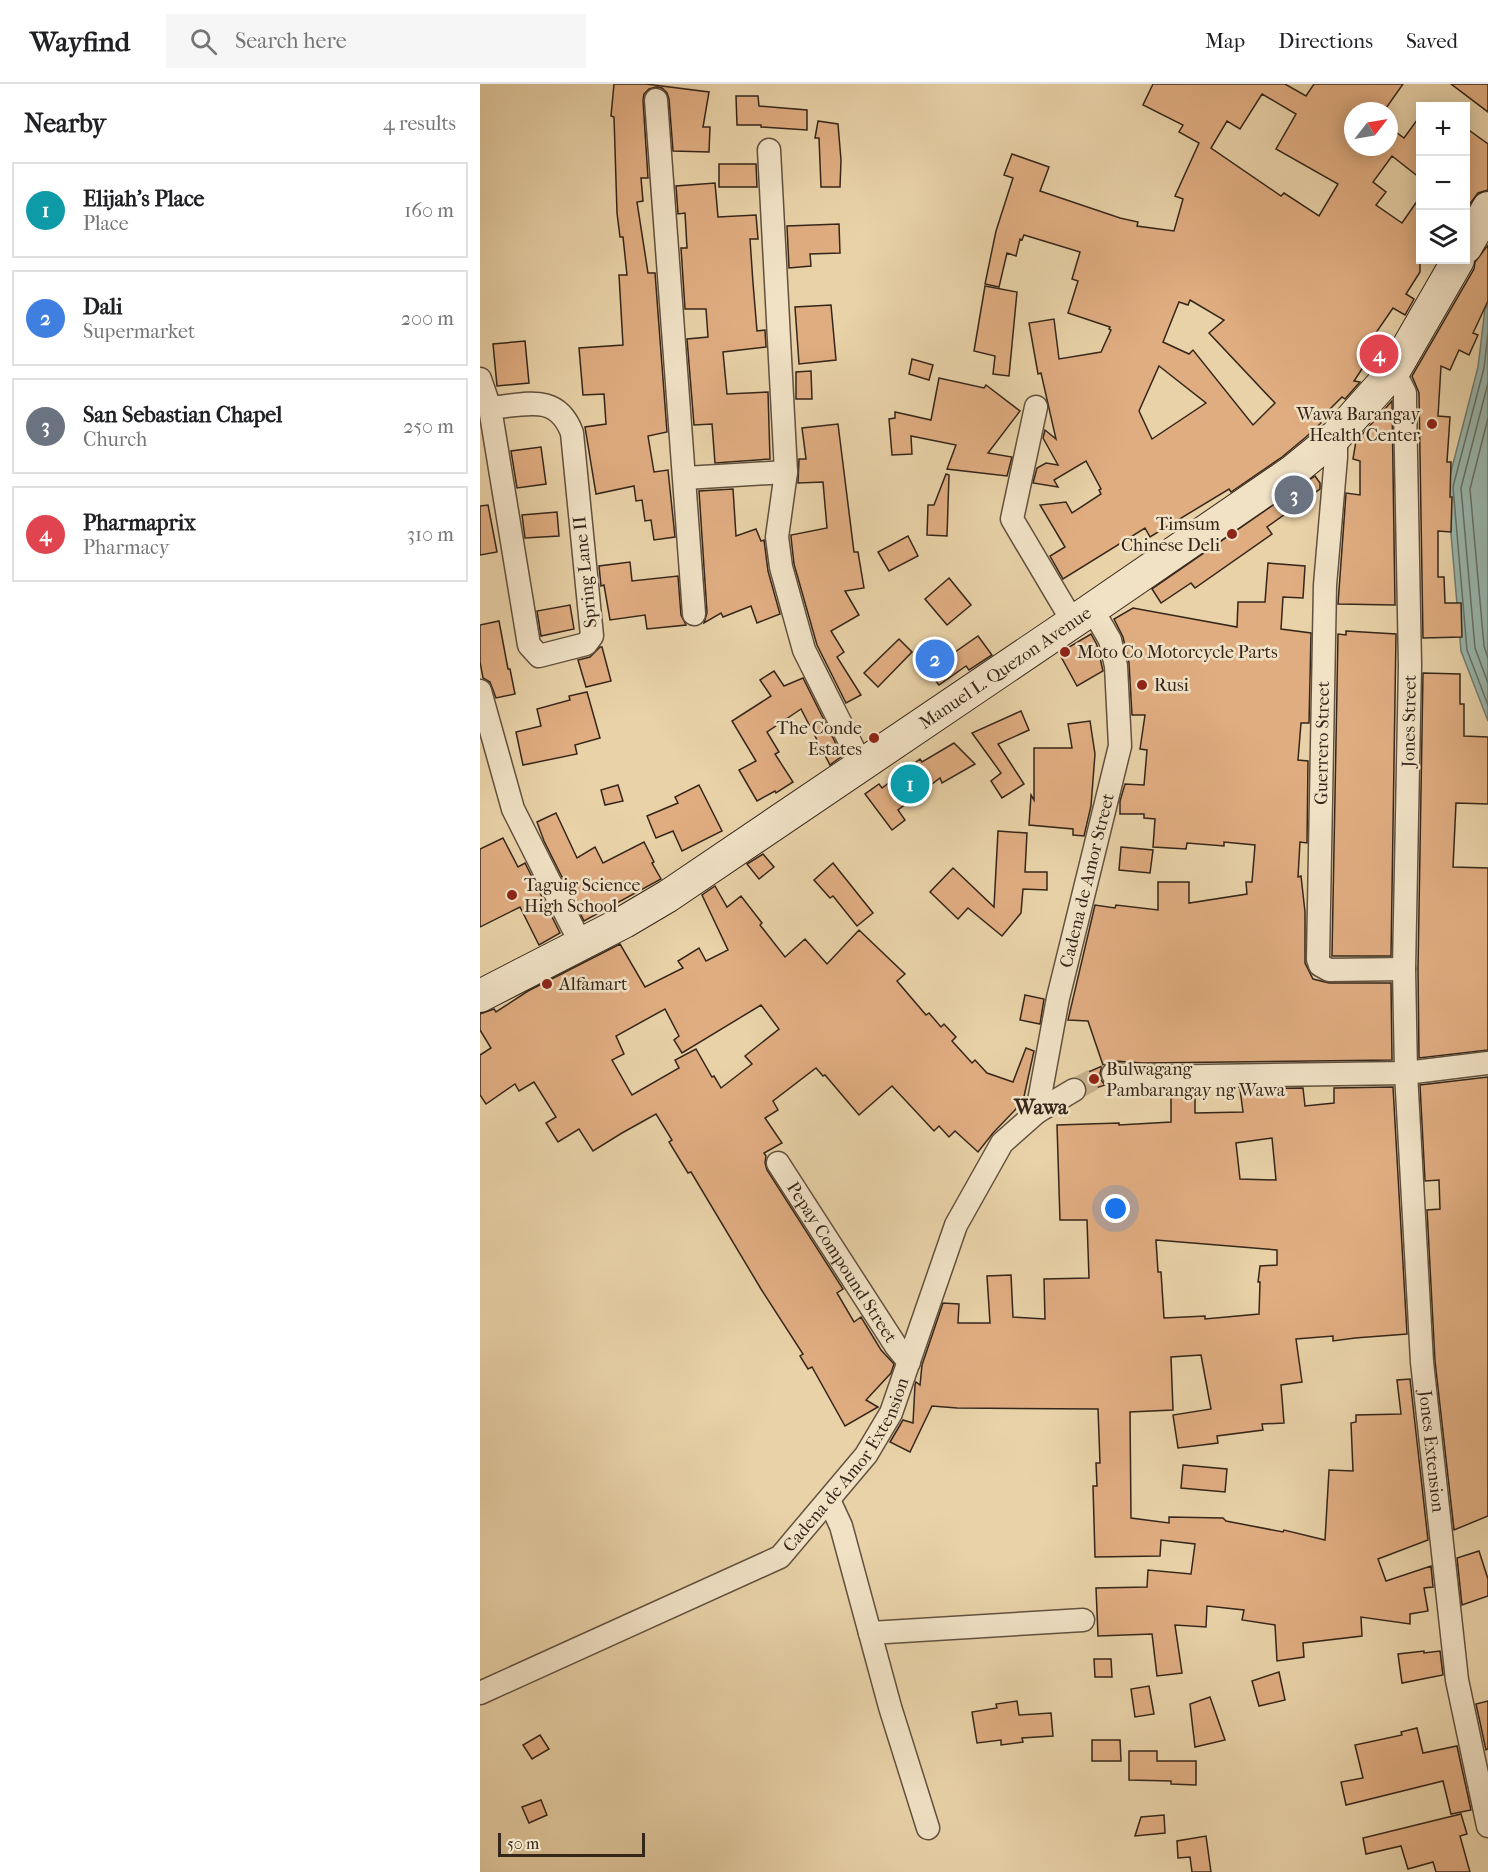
<!DOCTYPE html>
<html lang="en">
<head>
<meta charset="utf-8">
<style>
	:root { --surface:#fff; --page:#f6f6f6; --text:#202124; --muted:#757577; --line:#e0e0e0; --accent:#7c3aed }
	body { margin:0; font-family:"IM FELL French Canon",serif; background:var(--page); color:var(--text) }
	.controls { position:absolute; right:18px; top:18px; display:grid; overflow:hidden; border-radius:0px; box-shadow:0 3px 15px #0003 }
	.controls button { width:54px; height:54px; display:grid; place-items:center; padding:0; border:0; border-bottom:2px solid var(--line); background:var(--surface); color:var(--text); font:30px sans-serif }
	.compass { position:absolute; left:864px; top:18px; width:54px; height:54px; border-radius:50%; background:var(--surface); box-shadow:0 3px 15px #0003; rotate:59deg }
	.scale { position:absolute; left:18px; bottom:15px; width:147px; box-sizing:border-box; padding-left:6px; border:3px solid #35261a; border-top:0; font-size:16px; line-height:21px; white-space:nowrap; color:#35261a; -webkit-text-stroke:4px #f1e2c6; paint-order:stroke }
	.you { position:absolute; left:636px; top:1125px; width:21px; height:21px; margin:-15px; border:4px solid #fff; border-radius:50%; background:#1a73e8; box-shadow:0 0 0 9px #1a73e833 }
	.badge { display:grid; place-items:center; width:39px; height:39px; border-radius:50%; background:var(--accent); color:#fff; font-size:20px; font-weight:700 }
	.pin { position:absolute; translate:-50% -50%; border:3px solid #fff; box-shadow:0 2px 6px #0006 }
	.list { margin:0; padding:0; list-style:none }
	h2 { display:flex; justify-content:space-between; align-items:center; height:78px; margin:0; padding:0 24px; font-size:26px }
	h2 small { font-size:20px; font-weight:400; color:var(--muted) }
	.list li { display:grid; grid-template-columns:39px 1fr auto; gap:18px; align-items:center; box-sizing:border-box; height:96px; margin:0 12px 12px; padding:0 12px; border:2px solid var(--line); border-radius:0px }
	.list b { display:block; font-size:22px; white-space:nowrap }
	.list p { margin:0; font-size:20px; white-space:nowrap; color:var(--muted) }
	.list em { font-size:20px; font-style:normal; color:var(--muted) }
	.icon { flex:none; width:33px; height:33px; fill:none; stroke:currentColor; stroke-width:2; stroke-linecap:round; stroke-linejoin:round }
	.map { position:relative; flex:none; width:1008px; height:1788px; overflow:hidden }
	header { display:flex; align-items:center; gap:36px; box-sizing:border-box; height:84px; padding:0 30px; background:var(--surface); border-bottom:2px solid var(--line) }
	header strong { font-size:28px }
	nav { display:flex; gap:33px; margin-inline-start:auto; font-size:21px }
	.search { width:420px; height:54px; background:var(--page); display:flex; align-items:center; gap:15px; box-sizing:border-box; padding:0 21px; border-radius:0px; color:var(--muted); font-size:22px }
	main { display:flex }
	aside { flex:1; background:var(--surface) }
	.map>svg:first-child { display:block }
	.water { fill:#98b6ad; stroke:#707c72; stroke-width:1.5 }
	.lines { fill:none; stroke-linecap:round; stroke-linejoin:round }
	.shore { stroke:#666e64; stroke-width:1.5 }
	.building { fill:#e0ad81; stroke:#35261a; stroke-width:1.5; fill-rule:evenodd }
	.minor-tunnel { stroke:#c5b08c; stroke-width:22; stroke-dasharray:22 11; stroke-linecap:butt }
	.minor-casing { stroke:#62513e; stroke-width:25 }
	.secondary-casing { stroke:#35261a; stroke-width:34 }
	.minor { stroke:#f1e2c6; stroke-width:22 }
	.secondary { stroke:#f1e2c6; stroke-width:32 }
	.poi-dot { fill:#8f2418; stroke:#f1e2c6; stroke-width:2 }
	.labels { text-anchor:middle; stroke-width:5; stroke-linejoin:round; paint-order:stroke }
	.poi-label { font-size:18px; fill:#35261a; stroke:#f1e2c6; text-anchor:start }
	.street-label { font-size:18px; fill:#35261a; stroke:#f1e2c6 }
	.quarter-label { font-size:21px; font-weight:bold; fill:#35261a; stroke:#f1e2c6 }
</style>
</head>
<body>
<header>
<strong>Wayfind</strong>
<div class="search"><svg class="icon" aria-label="search" viewBox="0 0 24 24"><circle cx="10" cy="10" r="6"/><path d="M15 15l6 6"/></svg>Search here</div>
<nav><a>Map</a><a>Directions</a><a>Saved</a></nav>
</header>
<main>
<aside>
<h2>Nearby<small>4 results</small></h2>
<ul class="list">
<li><span class="badge" style="background:#0f9aa8">1</span><div><b>Elijah's Place</b><p>Place</p></div><em>160 m</em></li>
<li><span class="badge" style="background:#3f7fe0">2</span><div><b>Dali</b><p>Supermarket</p></div><em>200 m</em></li>
<li><span class="badge" style="background:#6b7280">3</span><div><b>San Sebastian Chapel</b><p>Church</p></div><em>250 m</em></li>
<li><span class="badge" style="background:#e0444e">4</span><div><b>Pharmaprix</b><p>Pharmacy</p></div><em>310 m</em></li>
</ul>
</aside>
<div class="map">
<svg width="1008" height="1788" viewBox="0 0 1008 1788">
	<rect width="100%" height="100%" fill="#e9d2a8"/>
	<filter id="stains"><feTurbulence type="fractalNoise" baseFrequency=".00333" numOctaves="4"/><feColorMatrix values="0 0 0 0 .2 0 0 0 0 .09 0 0 0 0 .02 0 0 0 .5 -.17"/></filter>
	<radialGradient id="worn" r=".72"><stop offset=".6" stop-color="#630" stop-opacity="0"/><stop offset="1" stop-color="#630" stop-opacity=".3"/></radialGradient>
	<polygon class="water" points="1008,220 1008,637 981,567 967,403 998,283 1005,225"/>
	<g class="lines">
		<g class="shore">
			<polyline points="1008,249 1004,284 973,403 987,566 1008,621"/>
			<polyline points="1008,299 981,404 995,564 1008,599"/>
			<polyline points="1008,334 990,405 1004,562 1008,574"/>
		</g>
	</g>
	<g class="building">
		<polygon points="134,0 166,0 229,8 223,43 230,43 229,68 193,67 189,15 187,9 182,4 176,3 169,5 164,10 163,16 168,94 161,94 163,117 157,118 168,189 175,189 187,348 168,352 174,388 188,386 195,453 174,456 171,436 165,437 162,416 156,417 154,402 116,410 105,343 126,340 124,310 103,311 99,264 143,261 139,191 147,191 143,153 140,153 137,129 134,33 131,32"/>
		<path d="M673,0h132l21,12 8,-12h89l-19,27h-31v36h36v-20l15,11 16,-22v62l-28,-22 -19,26 13,10 -10,13 26,18 18,-26v75l-14,22 8,5 -9,16 -12,-7 -22,32 7,5 -24,36 6,1 -15,17 -3,-2 -23,23 2,3 -15,14 -24,20 -51,35 -2,-3 -79,48 -5,-9 -82,51 -13,-23 15,-9 -25,-42 26,-3 6,11 29,-19 -2,-4 2,-1 -15,-28 -32,19 4,7 -25,-4 4,-15 9,-5 12,2 -15,-27 2,-8 11,9 -15,-66 -3,1 -9,-51 25,-4 5,40 42,-7 10,-22 -2,-1 1,-2 -42,-14 10,-32 -6,-2 8,-27 -56,-17 -2,5 -2,-1 -4,17 -9,-3 -8,34 -14,-3 11,-53 17,-53 -9,-3 8,-21 37,13 -9,24 80,27 18,4 -1,4 37,5 9,-32 -8,-3 24,-53 -20,-11 4,-7 -40,-20zM782,10l34,20 -20,35 62,35 -19,32 -35,-23 -3,3 -70,-48 16,-27 13,8zM710,216l34,20 -15,13 66,70 -22,22 -60,-75 -4,4 -26,-12 16,-40 9,3zM679,282l47,37 -54,36 -13,-28z"/>
		<polygon points="971,0 1008,0 1008,28"/>
		<polygon points="256,12 278,12 279,22 327,26 327,46 281,43 281,41 257,41"/>
		<polygon points="338,37 358,40 361,76 360,103 341,103 339,54 335,54"/>
		<polygon points="986,44 1008,60 1008,106 998,109 989,121 986,119"/>
		<polygon points="239,80 276,80 277,103 239,103"/>
		<polygon points="235,99 238,133 276,131 278,155 270,155 273,199 277,247 285,246 286,263 243,268 247,310 288,308 290,375 235,379 232,340 214,341 207,255 228,253 226,225 205,225 201,164 207,164 205,129 198,130 196,102"/>
		<polygon points="359,140 360,169 330,170 331,182 309,184 307,142"/>
		<polygon points="1008,161 1008,217 993,249 998,251 989,271 979,266 970,286 961,282 958,332 970,333 967,378 971,378 970,413 972,413 971,448 958,447 958,493 964,493 965,519 981,519 982,553 943,554 939,309 932,292 994,185 995,178"/>
		<polygon points="505,202 537,208 529,292 513,290 515,272 494,267"/>
		<polygon points="351,221 356,276 319,280 315,223"/>
		<polygon points="45,257 49,299 17,302 13,260"/>
		<polygon points="432,275 453,281 449,296 429,290"/>
		<polygon points="331,287 332,315 316,315 316,288"/>
		<polygon points="459,294 504,304 506,301 540,327 508,369 532,373 527,392 467,385 476,361 431,352 432,370 412,371 409,335 415,334 415,328 451,336"/>
		<polygon points="912,317 915,521 858,520 866,409 880,411 880,377 873,375 876,357"/>
		<polygon points="358,340 374,468 378,468 384,504 365,507 379,531 351,547 364,568 357,573 381,611 366,619 337,561 314,480 311,453 311,451 347,444 343,398 318,399 319,375 326,375 322,344"/>
		<polygon points="61,363 66,400 37,404 31,367"/>
		<polygon points="466,390 469,391 467,452 447,451 448,421 454,421"/>
		<polygon points="835,392 840,399 840,405 787,443 792,450 715,504 711,499 681,519 672,505"/>
		<polygon points="253,405 256,452 276,445 281,457 284,456 288,487 300,530 277,539 271,522 243,533 241,529 224,539 227,529 219,407"/>
		<polygon points="8,421 17,468 0,471 0,422"/>
		<polygon points="77,428 79,452 45,454 42,431"/>
		<polygon points="428,452 438,472 409,487 398,468"/>
		<polygon points="150,478 152,497 198,492 201,531 206,541 167,545 165,531 130,536 124,501 121,502 119,482"/>
		<polygon points="788,479 825,482 823,514 803,513 801,545 831,549 829,639 821,639 818,676 828,677 827,759 820,758 818,793 821,792 825,828 825,879 833,895 849,899 911,899 912,976 663,979 634,977 623,981 608,937 588,936 615,821 635,824 636,821 678,826 678,798 709,798 709,819 767,810 766,798 772,798 775,761 744,758 744,762 707,759 706,765 673,763 675,735 664,734 664,730 640,730 640,717 645,700 664,701 667,666 660,665 665,631 652,631 649,579 643,553 634,535 653,524 757,543 758,518 785,518"/>
		<polygon points="469,494 491,521 467,541 445,515"/>
		<polygon points="90,521 94,545 61,552 57,527"/>
		<polygon points="19,537 28,585 30,585 35,610 16,614 10,598 3,594 0,578 0,541"/>
		<polygon points="866,547 916,550 911,872 852,872 858,550 866,551"/>
		<polygon points="611,550 617,561 623,587 597,602 579,569"/>
		<polygon points="498,552 512,571 489,586 486,582 459,601 448,587"/>
		<polygon points="419,555 432,568 398,603 384,589"/>
		<polygon points="120,563 122,563 131,597 106,603 98,576 110,573"/>
		<polygon points="294,587 304,602 323,594 362,672 350,681 321,625 287,648 299,668 295,670 313,698 296,709 295,707 277,717 259,686 276,677 252,637 291,612 280,596"/>
		<polygon points="943,589 980,590 980,620 984,620 984,652 1008,653 1008,720 976,719 973,783 1008,784 1008,966 939,974 938,885"/>
		<polygon points="107,608 120,654 95,661 97,670 43,681 36,648 61,642 57,625 90,616 89,612"/>
		<polygon points="541,627 549,646 518,660 544,700 522,714 511,697 521,689 492,649"/>
		<polygon points="610,637 615,670 611,722 604,752 593,751 593,745 549,741 551,711 554,716 554,664 592,664 588,640"/>
		<polygon points="474,659 495,680 462,699 460,694 418,726 425,736 412,746 385,710 399,700 402,704 440,675 442,678"/>
		<polygon points="138,701 143,717 125,721 121,706"/>
		<polygon points="219,701 242,747 202,767 193,747 176,754 167,732 198,719 195,713"/>
		<polygon points="76,729 97,774 115,763 123,779 164,758 174,778 172,779 181,795 104,837 64,757 57,738"/>
		<polygon points="518,747 547,749 545,788 567,788 567,806 543,805 541,829 522,852 488,824 478,835 450,808 473,784 514,823"/>
		<polygon points="23,754 38,783 45,779 80,849 59,861 40,823 0,843 0,765"/>
		<polygon points="641,763 673,766 670,789 639,786"/>
		<polygon points="283,770 294,783 279,795 267,780"/>
		<polygon points="353,779 393,829 377,842 353,812 350,814 334,796"/>
		<path d="M235,802l12,21 14,-11 21,27 -2,2 25,32 20,-18 22,25 32,-34 46,44 -8,7 29,34 3,-2 12,14 3,-3 12,13 -4,4 20,22 3,-3 12,13 26,9 13,-34 8,3 -11,50 -5,-1 -2,9 -23,24 -15,19 -23,-21 -6,6 -10,-11 -5,5 -42,-45 -33,29 -34,-40 -2,1 -7,-8 -43,33 5,9 -13,8 17,25 -18,10 2,3 -1,7 2,7 76,119 -6,4 17,29 7,-5 20,33 13,14 -3,9 -25,27 12,7 -33,19 -33,-59 -4,2 -8,-13 3,-2 -42,-65 -70,-117 -3,1 -19,-31 3,-2 -16,-26 -34,19 -29,18 -14,-22 -21,13 -12,-19 10,-6 -22,-35 -15,9 -4,-7 -29,20 -6,-9v-40l11,-7 -11,-18v-16l14,-5 2,3 32,-21 92,-47 25,43 38,-19 -5,-7 21,-13 7,13 22,-11 -26,-55zM281,921l18,24 -34,27 7,8 -31,24 -7,-12 -2,1 -16,-28 -21,11 4,8 -47,27 -20,-35 12,-6 -8,-18 49,-27 14,27 -5,4 8,13z"/>
		<polygon points="545,911 564,915 560,940 540,936"/>
		<polygon points="622,982 620,989 621,996 625,1001 607,1007 605,999 597,993"/>
		<polygon points="1008,993 1008,1432 974,1446 955,1277 947,1126 960,1125 959,1096 945,1097 940,1001"/>
		<path d="M913,1003l14,247 -52,4 -22,3v-5l-37,3 6,43 -21,3 3,38 -22,1 1,6 -46,6 1,7 -40,5 -5,-33 38,-6 -10,-54 -30,2 2,53 -43,2 1,106 38,5v-6l54,1 3,3 57,11 1,-2 41,10 4,-70 24,1 -2,-48 5,-1v-7l45,-1 -4,-34 13,-1 18,161 -50,19 8,22 45,-15 2,21 -9,1 4,23 -18,3v10l-49,-7 1,19 -59,7 1,14 -27,4 -2,-36 -33,-5 2,-10 -37,-4 -1,21 -31,-2 7,48 -25,3 -5,-42 -54,2 -2,-48 51,-1 1,-17 43,4 4,-30 -34,-4 -1,16 -65,1 -2,-71h4l-1,-23h4l-2,-54 -141,-1 -25,-2 -22,46 -20,-10 13,-22 10,3 2,-38 1,-3 4,3 2,-20 21,-62 16,1 -1,19h32l-3,-47 24,-1 2,42 32,2 -1,-40 45,-1 -2,-58h-27l-3,-95 62,-2v2l52,-3v-32h24v23l48,-1 -3,-23 63,-1 2,18 29,-3v-15zM792,1054l4,42 -36,-1 -4,-36zM676,1156l121,10v15l-17,1 -2,16h2l-1,32 -54,5v-3l-41,2 -3,-46h-3z"/>
		<polygon points="703,1381 747,1385 745,1408 701,1404"/>
		<polygon points="999,1467 1008,1495 1008,1512 982,1521 977,1474"/>
		<polygon points="944,1567 944,1569 960,1567 963,1591 922,1599 918,1570"/>
		<polygon points="614,1575 631,1575 632,1593 615,1593"/>
		<polygon points="799,1588 805,1616 779,1622 772,1597"/>
		<polygon points="669,1602 674,1630 655,1633 651,1605"/>
		<polygon points="730,1613 745,1656 715,1663 710,1620"/>
		<polygon points="537,1617 539,1631 571,1629 573,1652 542,1654 543,1658 521,1661 521,1656 497,1659 492,1628 517,1624 516,1620"/>
		<polygon points="1008,1617 1008,1665 1006,1666 996,1620"/>
		<polygon points="937,1644 943,1669 977,1662 991,1726 971,1730 963,1697 866,1721 861,1698 883,1694 875,1661 922,1651 921,1648"/>
		<polygon points="60,1651 69,1665 52,1675 43,1661"/>
		<polygon points="612,1656 640,1656 641,1677 612,1677"/>
		<polygon points="649,1667 677,1667 677,1677 716,1677 716,1701 691,1700 691,1697 649,1696"/>
		<polygon points="61,1716 67,1731 49,1739 42,1723"/>
		<polygon points="981,1730 987,1750 980,1752 990,1788 956,1788 953,1778 928,1785 921,1762 886,1770 883,1754"/>
		<polygon points="684,1731 685,1749 655,1752 661,1733"/>
		<polygon points="726,1752 731,1788 712,1788 710,1773 698,1774 697,1757"/>
	</g>
	<g class="lines">
		<polyline class="minor-tunnel" points="594,1006 616,994 633,990"/>
		<g class="minor-casing">
			<g id="minor">
				<polyline points="176,16 214,530"/>
				<polyline points="289,66 306,388 297,453 301,483 324,566 382,682"/>
				<path id="s1" d="M914,287l11,22v11l5,261 -6,304 2,104 16,289 35,318 31,146"/>
				<path d="M0,295l10,29 39,237 10,11 47,-12 6,-8 -20,-203c-15,-41 -47,-28 -82,-25"/>
				<polyline points="556,323 532,435 593,538"/>
				<polyline points="856,352 856,373 845,501 838,875 840,881 849,886 924,885"/>
				<polyline points="205,394 306,388"/>
				<polyline points="0,607 33,725 101,860"/>
				<polyline points="633,990 662,993 926,989 1008,979"/>
				<path id="s2" d="M557,1028l21,-114 62,-252 -4,-80 -6,-26 -18,-31"/>
				<path id="s3" d="M298,1079l118,183 13,16"/>
				<polyline points="349,1416 361,1442 410,1623 448,1744"/>
				<polyline points="390,1549 603,1536"/>
				<path id="s4" d="M0,1609l300,-136 86,-102 25,-42 65,-188 46,-82 35,-31 37,-22"/>
			</g>
		</g>
		<g class="secondary-casing">
			<g id="secondary">
				<polyline points="986,163 1008,124"/>
				<path id="s5" d="M0,912l144,-74 44,-26 424,-287 201,-138 43,-35 58,-65 64,-111"/>
			</g>
		</g>
		<use href="#minor" class="minor"/>
		<use href="#secondary" class="secondary"/>
	</g>
	<g class="poi-dot">
		<circle cx="952" cy="340" r="6"/>
		<circle cx="752" cy="450" r="6"/>
		<circle cx="585" cy="568" r="6"/>
		<circle cx="662" cy="601" r="6"/>
		<circle cx="394" cy="654" r="6"/>
		<circle cx="32" cy="811" r="6"/>
		<circle cx="67" cy="900" r="6"/>
		<circle cx="614" cy="995" r="6"/>
	</g>
	<g class="labels">
		<g class="poi-label">
			<text x="940" y="336" text-anchor="end">Wawa Barangay<tspan x="940" dy="21">Health Center</tspan></text>
			<text x="740" y="446" text-anchor="end">Timsum<tspan x="740" dy="21">Chinese Deli</tspan></text>
			<text x="597" y="574">Moto Co Motorcycle Parts</text>
			<text x="674" y="607">Rusi</text>
			<text x="382" y="650" text-anchor="end">The Conde<tspan x="382" dy="21">Estates</tspan></text>
			<text x="44" y="807">Taguig Science<tspan x="44" dy="21">High School</tspan></text>
			<text x="79" y="906">Alfamart</text>
			<text x="626" y="991">Bulwagang<tspan x="626" dy="21">Pambarangay ng Wawa</tspan></text>
		</g>
		<g class="street-label">
			<text transform="translate(105 488) rotate(-96)" y="6">Spring Lane II</text>
			<text dy="6" stroke="none"><textPath href="#s5" startOffset="620">Manuel L. Quezon Avenue</textPath></text>
			<text transform="translate(929 637) rotate(-89)" y="6">Jones Street</text>
			<text transform="translate(842 659) rotate(-89)" y="6">Guerrero Street</text>
			<text dy="6" stroke="none"><textPath href="#s2" startOffset="237">Cadena de Amor Street</textPath></text>
			<text dy="6" stroke="none"><textPath href="#s3" startOffset="118">Pepay Compound Street</textPath></text>
			<text dy="6" stroke="none"><textPath href="#s1" startOffset="1084">Jones Extension</textPath></text>
			<text dy="6" stroke="none"><textPath href="#s4" startOffset="444">Cadena de Amor Extension</textPath></text>
		</g>
		<g class="quarter-label">
			<text x="561" y="1030">Wawa</text>
		</g>
	</g>
	<rect width="100%" height="100%" filter="url(#stains)"/>
	<rect width="100%" height="100%" fill="url(#worn)"/>
</svg>
<div class="controls">
<button>+</button>
<button>−</button>
<button><svg class="icon" aria-label="layers" viewBox="0 0 24 24"><path d="M12 4l9 5-9 5-9-5zM3 14l9 5 9-5"/></svg></button>
</div>
<svg class="compass" viewBox="-18 -18 36 36"><path d="M0-13l5 13h-10z" fill="#e53935"/><path d="M0 13l5-13h-10z" fill="#757577"/></svg>
<div class="scale">50 m</div>
<div class="you"></div>
<div class="pin badge" style="left:430px;top:700px;background:#0f9aa8">1</div>
<div class="pin badge" style="left:455px;top:575px;background:#3f7fe0">2</div>
<div class="pin badge" style="left:814px;top:411px;background:#6b7280">3</div>
<div class="pin badge" style="left:899px;top:270px;background:#e0444e">4</div>
</div>
</main>
</body>
</html>
